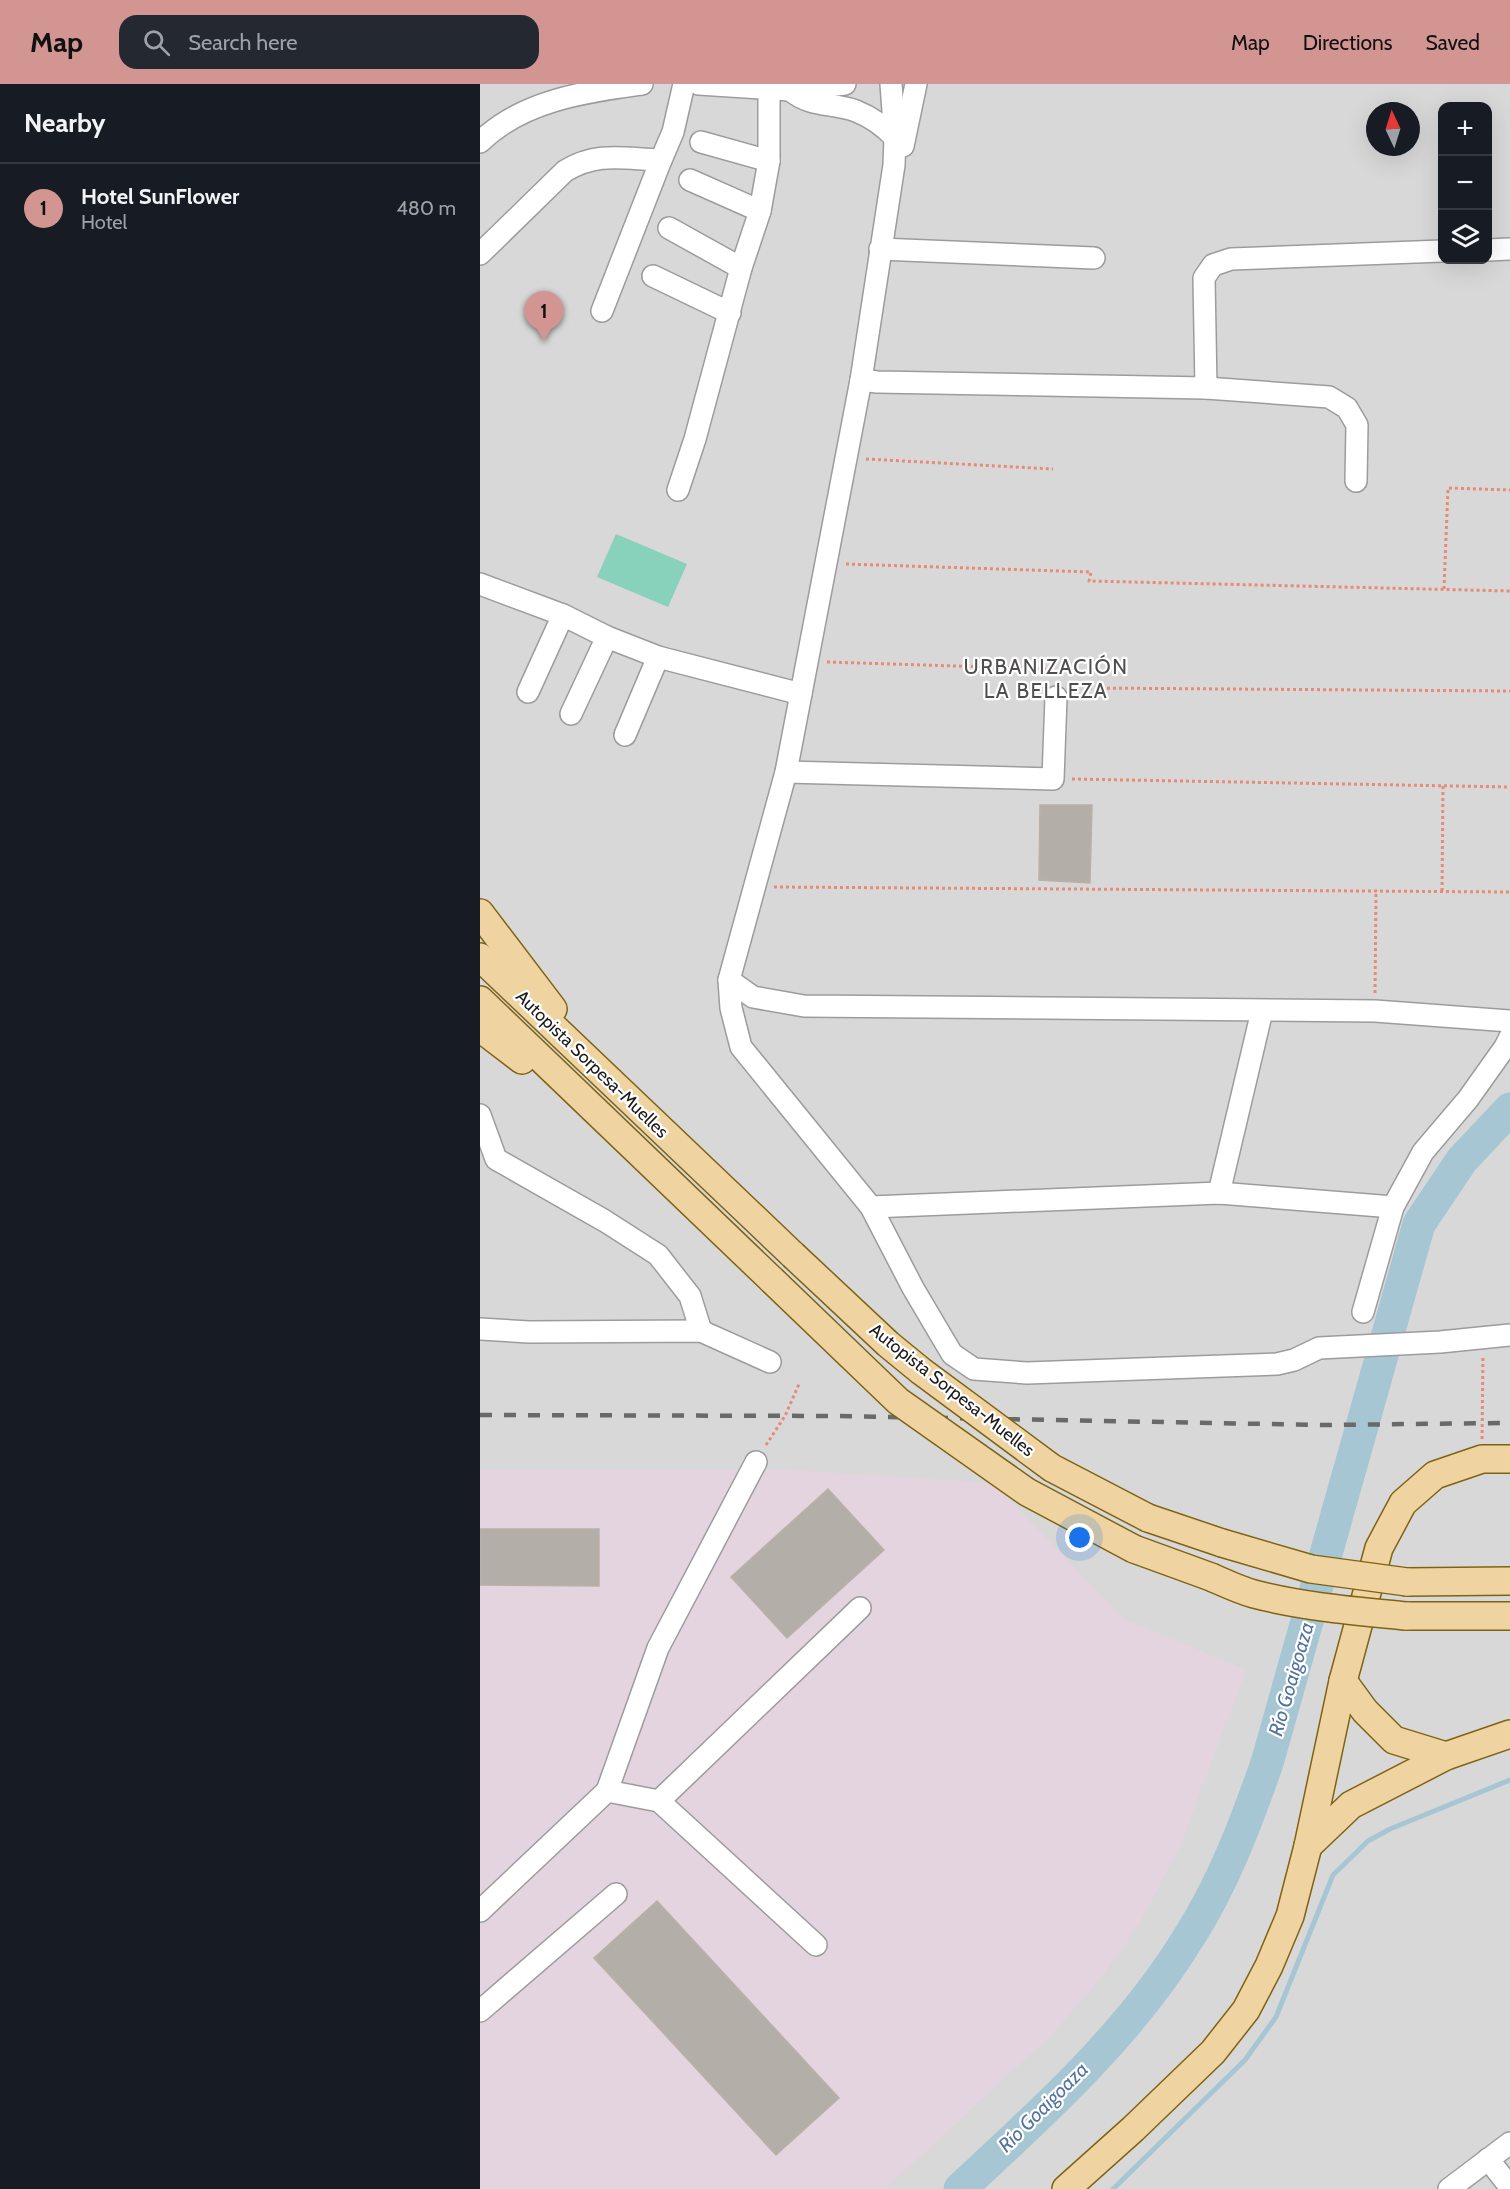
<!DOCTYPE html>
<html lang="en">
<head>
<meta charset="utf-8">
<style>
	:root { --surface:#171b24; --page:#242831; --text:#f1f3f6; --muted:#9ea1a6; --line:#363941; --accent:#d29592 }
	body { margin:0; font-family:Cabin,sans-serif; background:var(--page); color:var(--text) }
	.controls { position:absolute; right:18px; top:18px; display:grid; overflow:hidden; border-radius:12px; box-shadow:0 6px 24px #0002 }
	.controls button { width:54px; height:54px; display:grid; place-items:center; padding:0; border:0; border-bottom:2px solid var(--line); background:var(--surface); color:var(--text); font:30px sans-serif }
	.compass { position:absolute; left:886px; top:18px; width:54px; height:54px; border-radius:50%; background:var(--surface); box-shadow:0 6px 24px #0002; rotate:356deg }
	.you { position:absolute; left:600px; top:1454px; width:21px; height:21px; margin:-15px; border:4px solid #fff; border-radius:50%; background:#1a73e8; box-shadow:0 0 0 9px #1a73e833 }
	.badge { display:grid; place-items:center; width:39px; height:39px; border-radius:50%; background:var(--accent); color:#111; font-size:20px; font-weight:700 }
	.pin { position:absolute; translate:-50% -50px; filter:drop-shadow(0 2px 3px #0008) }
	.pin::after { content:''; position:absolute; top:32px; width:21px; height:18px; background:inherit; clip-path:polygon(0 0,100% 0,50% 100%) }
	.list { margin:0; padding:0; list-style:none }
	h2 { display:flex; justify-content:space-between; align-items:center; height:78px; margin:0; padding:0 24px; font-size:26px }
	h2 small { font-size:20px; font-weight:400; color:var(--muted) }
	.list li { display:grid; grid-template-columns:39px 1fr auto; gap:18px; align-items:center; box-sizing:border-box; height:90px; padding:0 24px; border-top:2px solid var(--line) }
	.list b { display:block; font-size:22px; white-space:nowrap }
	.list p { margin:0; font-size:20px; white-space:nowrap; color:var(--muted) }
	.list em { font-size:20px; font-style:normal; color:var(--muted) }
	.icon { flex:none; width:33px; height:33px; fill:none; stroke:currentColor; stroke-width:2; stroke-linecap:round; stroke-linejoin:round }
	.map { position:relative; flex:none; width:1030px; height:2105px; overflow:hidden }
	header { display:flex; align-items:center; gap:36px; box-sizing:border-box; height:84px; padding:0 30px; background:var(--accent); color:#111 }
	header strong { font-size:28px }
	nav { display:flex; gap:33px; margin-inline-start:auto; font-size:21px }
	.search { width:420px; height:54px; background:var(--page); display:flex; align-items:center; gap:15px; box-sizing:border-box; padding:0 21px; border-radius:18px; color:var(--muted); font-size:22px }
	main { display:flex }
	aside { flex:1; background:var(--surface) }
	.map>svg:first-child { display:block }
	.residential { fill:#d9d8d8; fill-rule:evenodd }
	.industrial { fill:#e3d4df }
	.pitch { fill:#88d1ba }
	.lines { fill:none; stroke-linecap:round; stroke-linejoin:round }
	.stream { stroke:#a7c6d4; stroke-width:5 }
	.river { stroke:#a7c6d4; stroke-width:33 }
	.building { fill:#b4aea8; stroke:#bbb0a6; stroke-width:1.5 }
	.minor-casing { stroke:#9c9c9c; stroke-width:24 }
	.major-casing { stroke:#7f6312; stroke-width:30 }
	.path { stroke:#e78a76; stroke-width:3; stroke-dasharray:3 3; stroke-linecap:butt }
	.minor { stroke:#fff; stroke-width:21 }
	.major { stroke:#efd4a2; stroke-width:27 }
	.rail { stroke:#696969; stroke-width:4.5; stroke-dasharray:12 12; stroke-linecap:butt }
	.major-bridge-casing { stroke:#7f6312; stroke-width:30; stroke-linecap:butt }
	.major-bridge { stroke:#efd4a2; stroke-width:27 }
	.labels { text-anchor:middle; stroke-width:4.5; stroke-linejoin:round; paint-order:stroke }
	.street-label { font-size:18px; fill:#1b1b1b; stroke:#fff }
	.water-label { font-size:20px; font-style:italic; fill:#54739d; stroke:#fff }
	.quarter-label { font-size:21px; letter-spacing:1.5px; fill:#4e4e4e; stroke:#fff }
</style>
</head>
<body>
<header>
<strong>Map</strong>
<div class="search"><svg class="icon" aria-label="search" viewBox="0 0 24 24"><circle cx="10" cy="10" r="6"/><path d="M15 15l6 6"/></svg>Search here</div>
<nav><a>Map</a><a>Directions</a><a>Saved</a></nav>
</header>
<main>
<aside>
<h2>Nearby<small></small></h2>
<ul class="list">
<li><span class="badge">1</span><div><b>Hotel SunFlower</b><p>Hotel</p></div><em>480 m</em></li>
</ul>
</aside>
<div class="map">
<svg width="1030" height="2105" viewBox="0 0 1030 2105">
	<rect width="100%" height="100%" fill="#ebe8e1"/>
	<path class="residential" d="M0,0h1030v2105h-1030zM962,22h46v154h-46zM895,27h36v36h-36z"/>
	<polygon class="industrial" points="0,1386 311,1386 513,1399 644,1535 766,1586 700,1762 663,1833 637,1873 600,1919 568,1954 405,2105 0,2105"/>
	<polygon class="pitch" points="136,450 207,480 188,523 117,493"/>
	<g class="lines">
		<polyline class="stream" points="633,2105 765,1976 796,1933 853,1791 888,1757 910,1745 1030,1696"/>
		<path class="river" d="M480,2105c83,-77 170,-155 229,-252 34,-53 57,-114 78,-174l152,-539 43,-64 48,-51"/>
	</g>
	<g class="building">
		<polygon points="560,721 612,721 610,799 559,796"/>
		<polygon points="348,1405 404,1466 307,1554 251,1493"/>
		<polygon points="0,1445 119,1445 119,1502 0,1501"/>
		<polygon points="177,1817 359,2014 296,2071 114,1874"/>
	</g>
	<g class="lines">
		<g class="minor-casing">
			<g id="minor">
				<polyline points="219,0 310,6 365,0"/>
				<polyline points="411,0 415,54 414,81 381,296 306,688 249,896 251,924 261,963 391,1123 433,1204 472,1270 494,1285 547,1289 797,1280 814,1276 839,1264 960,1258 1030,1251"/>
				<path d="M310,6c22,18 42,12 66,21 15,6 28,15 39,27"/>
				<path d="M0,58c43,-42 105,-50 162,-58"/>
				<polyline points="221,58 289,77"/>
				<polyline points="423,62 436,0"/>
				<polyline points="210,96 280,127"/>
				<polyline points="189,144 261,184"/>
				<polyline points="400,165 614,174"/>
				<polyline points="1008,166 1030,165"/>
				<path d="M0,170l85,-83c33,-20 59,-12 96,-11l12,-28 11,-48"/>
				<polyline points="173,192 250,229"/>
				<polyline points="122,227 181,76"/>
				<polyline points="381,296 397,298 726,304 849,313 867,324 877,341 876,397"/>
				<polyline points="726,304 724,194 733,181 751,175 962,167"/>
				<polyline points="198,406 215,355 261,184 280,127 289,77 289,6 291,0"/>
				<polyline points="0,500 83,531 127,553 178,573 321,610"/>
				<polyline points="48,608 83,531"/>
				<polyline points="91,630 127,553"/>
				<polyline points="145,651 178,573"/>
				<polyline points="306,688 573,695 576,613"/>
				<polyline points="249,896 273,913 324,922 895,927 1030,937"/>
				<polyline points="0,1031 16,1075 125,1137 178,1171 210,1212 221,1247"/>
				<polyline points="739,1109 782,927"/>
				<polyline points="391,1123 739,1109 913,1123"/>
				<polyline points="883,1228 913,1123 943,1068 988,1015 1025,963 1030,953"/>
				<polyline points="0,1245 49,1248 221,1247 290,1278"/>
				<polyline points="127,1707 179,1717 336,1861"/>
				<polyline points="179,1717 380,1524"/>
				<polyline points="0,1827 127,1707 178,1564 276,1378"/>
				<polyline points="0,1927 136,1810"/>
				<polyline points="1008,2075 1030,2103"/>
				<polyline points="969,2105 1030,2059"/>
			</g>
		</g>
		<g class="major-casing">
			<g id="major">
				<polyline points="0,829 73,925"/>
				<polyline points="0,873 313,1171"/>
				<polyline points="0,916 292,1196"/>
				<polyline points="0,944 42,976"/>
				<polyline points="668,1434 742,1459"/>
				<polyline points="654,1465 731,1493"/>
				<polyline points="927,1498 1030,1497"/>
				<polyline points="926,1532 1030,1532"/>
				<polyline points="863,1597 885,1627 914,1656 966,1672"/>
				<polyline points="828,1762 871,1721 966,1672 1030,1650"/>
				<polyline points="586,2105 653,2045 733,1968 766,1926 789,1882 810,1832 828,1762 863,1597 899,1464 923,1419 955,1391 1002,1375 1030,1375"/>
			</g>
		</g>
		<g class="path">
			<polyline points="386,375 573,385"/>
			<polyline points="366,480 611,488 609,497 1030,507"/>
			<polyline points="964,505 968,404 1030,406"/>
			<polyline points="347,578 571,585"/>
			<polyline points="609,604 1030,607"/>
			<polyline points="592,695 1030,703"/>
			<polyline points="294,803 1030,808"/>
			<polyline points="962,807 963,702"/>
			<polyline points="895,909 896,806"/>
			<polyline points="1002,1355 1003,1271"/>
			<polyline points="286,1361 305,1332 319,1300"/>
		</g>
		<use href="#minor" class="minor"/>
		<use href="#major" class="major"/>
		<polyline class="rail" points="0,1331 358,1332 841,1341 1030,1339"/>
		<g class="major-bridge-casing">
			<g id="major-bridge">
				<polyline points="313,1171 408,1260 441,1287 572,1384 668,1434"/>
				<polyline points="292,1196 418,1317 547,1408 654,1465"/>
				<polyline points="742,1459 831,1485 927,1498"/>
				<path d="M731,1493c14,6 28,13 43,17 50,13 102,17 152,22"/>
			</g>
		</g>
		<use href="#major-bridge" class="major-bridge"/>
	</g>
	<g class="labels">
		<g class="street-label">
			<text transform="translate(112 980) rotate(44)" y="6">Autopista Sorpesa-Muelles</text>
			<text transform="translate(472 1306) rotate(38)" y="6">Autopista Sorpesa-Muelles</text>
		</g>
		<g class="water-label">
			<text transform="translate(811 1595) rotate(-74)" y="7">Río Goaigoaza</text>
			<text transform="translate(563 2023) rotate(-45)" y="7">Río Goaigoaza</text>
		</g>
		<g class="quarter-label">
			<text x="566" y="590">URBANIZACIÓN<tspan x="566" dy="24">LA BELLEZA</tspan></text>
		</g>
	</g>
</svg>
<div class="controls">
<button>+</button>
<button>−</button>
<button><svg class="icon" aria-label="layers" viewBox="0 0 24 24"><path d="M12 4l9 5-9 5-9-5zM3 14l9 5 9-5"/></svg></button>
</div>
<svg class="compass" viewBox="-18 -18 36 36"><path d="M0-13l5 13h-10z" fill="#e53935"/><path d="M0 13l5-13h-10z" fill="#9ea1a6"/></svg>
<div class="you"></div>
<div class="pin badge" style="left:64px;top:257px">1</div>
</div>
</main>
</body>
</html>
